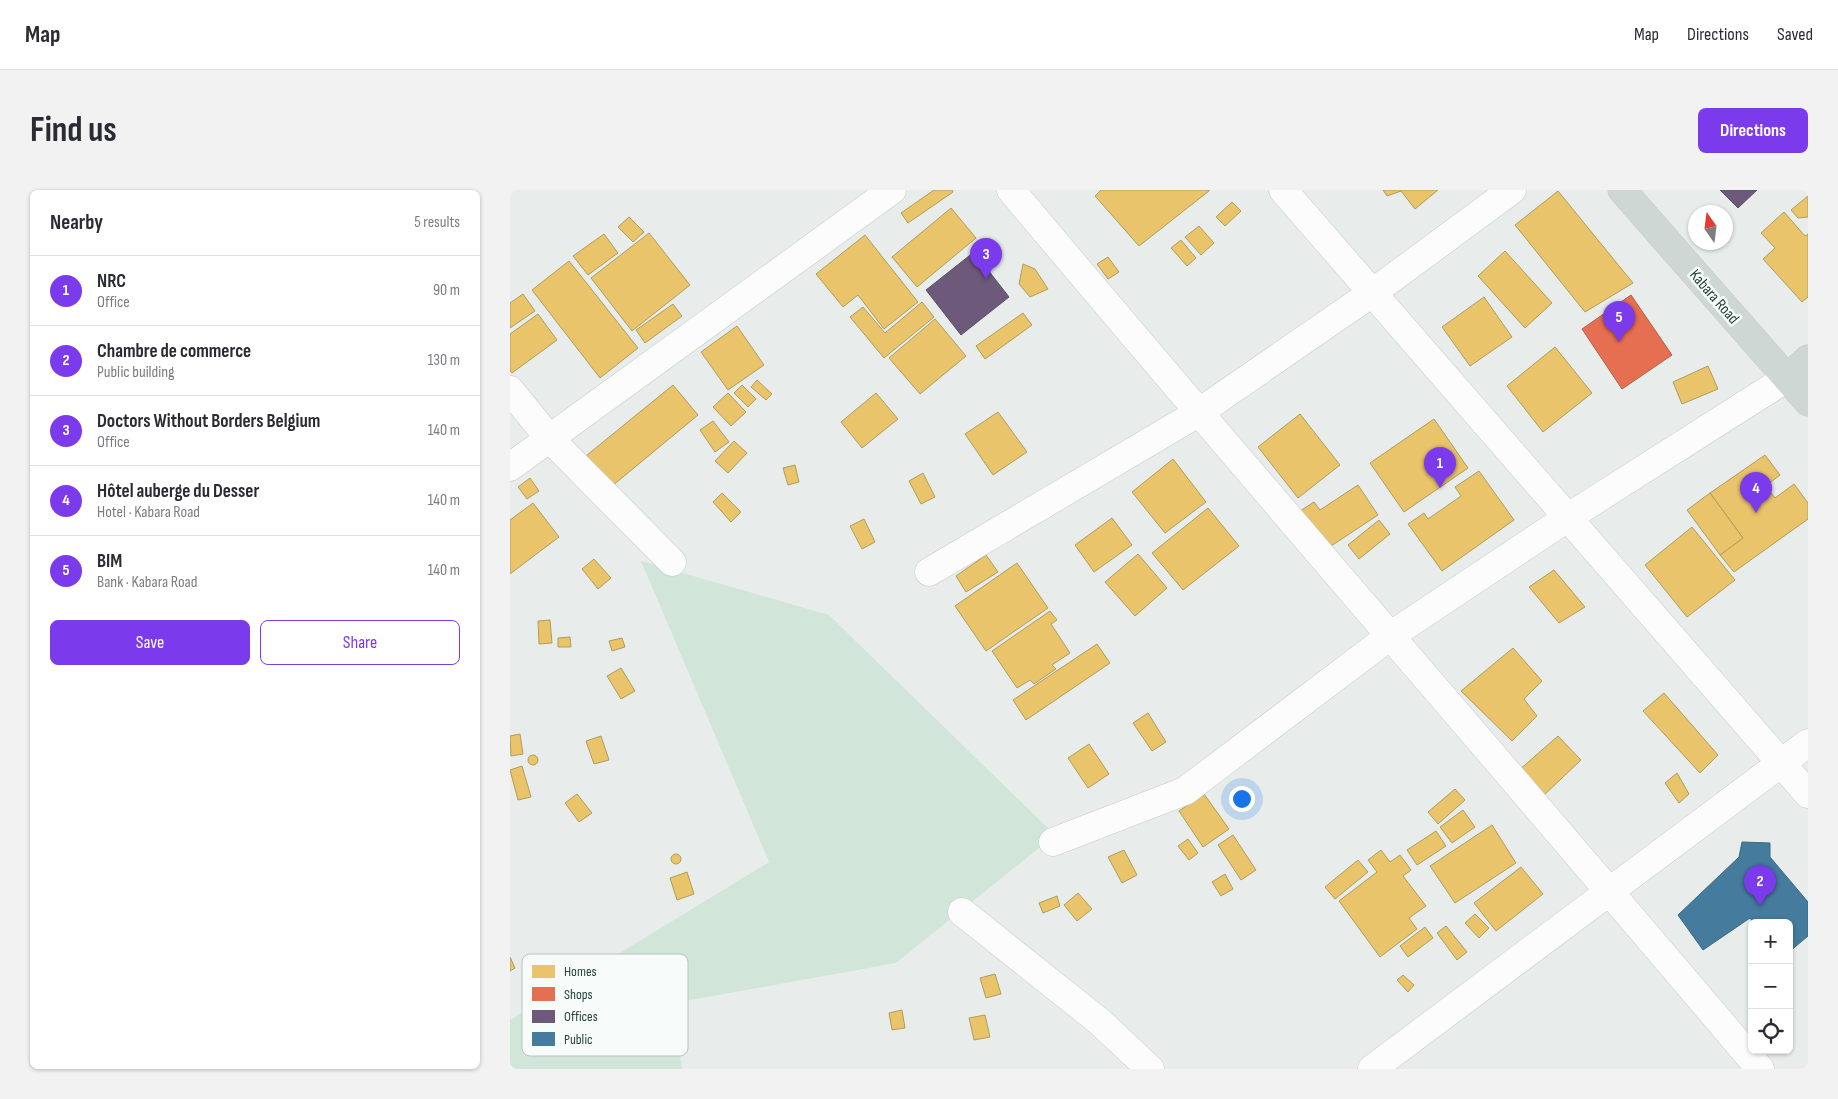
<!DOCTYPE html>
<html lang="en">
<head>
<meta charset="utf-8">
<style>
	:root { --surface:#fff; --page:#f2f2f3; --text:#2b2b33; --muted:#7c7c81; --line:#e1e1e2; --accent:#7c3aed }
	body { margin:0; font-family:"Sofia Sans Condensed",sans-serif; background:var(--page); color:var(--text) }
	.controls { position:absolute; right:15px; bottom:15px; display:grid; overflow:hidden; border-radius:8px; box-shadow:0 1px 4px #0004 }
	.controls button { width:45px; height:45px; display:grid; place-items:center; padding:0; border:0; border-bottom:1px solid var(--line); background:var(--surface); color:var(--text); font:25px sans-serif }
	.compass { position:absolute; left:1178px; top:15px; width:45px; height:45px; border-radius:50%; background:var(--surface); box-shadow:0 1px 4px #0004; rotate:346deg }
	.you { position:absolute; left:731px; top:608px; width:18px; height:18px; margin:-12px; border:4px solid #fff; border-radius:50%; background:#1a73e8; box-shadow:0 0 0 8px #1a73e833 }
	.badge { display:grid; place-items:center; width:32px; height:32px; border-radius:50%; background:var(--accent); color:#fff; font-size:16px; font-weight:700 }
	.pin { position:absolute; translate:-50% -41px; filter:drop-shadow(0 1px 2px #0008) }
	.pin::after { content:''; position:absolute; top:26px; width:18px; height:15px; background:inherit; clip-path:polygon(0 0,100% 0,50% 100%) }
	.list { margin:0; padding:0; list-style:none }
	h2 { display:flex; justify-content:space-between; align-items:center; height:65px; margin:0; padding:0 20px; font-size:21px }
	h2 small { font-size:16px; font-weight:400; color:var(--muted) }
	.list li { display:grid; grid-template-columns:32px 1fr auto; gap:15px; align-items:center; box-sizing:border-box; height:70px; padding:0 20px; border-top:1px solid var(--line) }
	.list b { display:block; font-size:19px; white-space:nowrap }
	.list p { margin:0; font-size:16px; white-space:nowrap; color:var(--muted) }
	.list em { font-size:16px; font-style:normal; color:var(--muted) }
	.actions { display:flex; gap:10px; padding:15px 20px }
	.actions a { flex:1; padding:11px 0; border:1px solid var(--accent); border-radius:8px; text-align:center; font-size:18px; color:var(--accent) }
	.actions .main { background:var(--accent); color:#fff }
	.icon { flex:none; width:28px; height:28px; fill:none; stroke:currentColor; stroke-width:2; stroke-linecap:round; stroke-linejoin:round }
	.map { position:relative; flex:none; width:1298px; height:879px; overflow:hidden; border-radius:8px }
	header { display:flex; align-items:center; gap:30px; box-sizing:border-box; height:70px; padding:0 25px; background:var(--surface); border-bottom:1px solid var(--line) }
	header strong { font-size:24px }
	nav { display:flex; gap:28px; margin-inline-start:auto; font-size:18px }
	.intro { display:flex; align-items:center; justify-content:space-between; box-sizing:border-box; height:120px; padding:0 30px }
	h1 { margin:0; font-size:35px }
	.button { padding:12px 22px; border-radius:8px; background:var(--accent); color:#fff; font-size:18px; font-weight:700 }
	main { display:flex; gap:30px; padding:0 30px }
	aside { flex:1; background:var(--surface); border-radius:8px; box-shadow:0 1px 4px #0004 }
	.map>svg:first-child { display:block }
	.green { fill:#d1e6d8 }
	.homes { fill:#e9c46a; stroke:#ae9d5c }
	.shops { fill:#e76f51; stroke:#ac624a }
	.offices { fill:#6d597a; stroke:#575267 }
	.public { fill:#457b9d; stroke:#3b6a7f }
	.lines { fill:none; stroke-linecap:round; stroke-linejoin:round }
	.minor-casing { stroke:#c5cac8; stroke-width:29 }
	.primary-casing { stroke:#c3ccc9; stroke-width:29 }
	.minor { stroke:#fcfcfc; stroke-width:28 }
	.primary { stroke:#cfd7d5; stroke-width:28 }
	.labels { text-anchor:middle; stroke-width:5; stroke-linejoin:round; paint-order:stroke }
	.street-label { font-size:16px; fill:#24423a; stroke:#f7fbf9 }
	.key { fill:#f7fbf9; stroke:#b8c4c0; stroke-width:1 }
	.key-label { font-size:14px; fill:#24423a }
</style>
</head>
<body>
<header>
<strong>Map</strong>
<nav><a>Map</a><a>Directions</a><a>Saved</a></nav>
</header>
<div class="intro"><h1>Find us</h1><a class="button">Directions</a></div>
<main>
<aside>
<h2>Nearby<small>5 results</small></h2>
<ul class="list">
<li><span class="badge">1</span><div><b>NRC</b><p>Office</p></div><em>90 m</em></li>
<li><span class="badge">2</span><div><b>Chambre de commerce</b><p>Public building</p></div><em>130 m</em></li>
<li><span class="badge">3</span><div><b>Doctors Without Borders Belgium</b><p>Office</p></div><em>140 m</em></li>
<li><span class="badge">4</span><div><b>Hôtel auberge du Desser</b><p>Hotel · Kabara Road</p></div><em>140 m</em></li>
<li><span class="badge">5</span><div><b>BIM</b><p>Bank · Kabara Road</p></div><em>140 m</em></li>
</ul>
<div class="actions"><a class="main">Save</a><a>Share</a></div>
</aside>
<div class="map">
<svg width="1298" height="879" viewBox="0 0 1298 879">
	<rect width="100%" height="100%" fill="#e8edeb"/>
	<polygon class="green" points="131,371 319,425 545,645 386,773 164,813 172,879 0,879 0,830 259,672"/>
	<g class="homes">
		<polygon points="424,0 442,0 443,2 398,33 391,23"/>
		<polygon points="591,0 699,0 699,1 629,56 585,6"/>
		<polygon points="873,0 928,0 905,19 891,1 877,6"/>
		<polygon points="1048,1 1123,93 1075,122 1005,35"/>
		<polygon points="1298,6 1298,27 1288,28 1281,20"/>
		<polygon points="722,12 731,21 715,36 706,27"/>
		<polygon points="441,18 466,48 407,97 382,67"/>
		<polygon points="1274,22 1295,46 1298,44 1298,107 1292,112 1253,69 1265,58 1251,43"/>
		<polygon points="119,27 134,42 123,52 108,37"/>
		<polygon points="689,36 704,53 691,65 675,47"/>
		<polygon points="139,43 180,95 122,141 81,88"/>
		<polygon points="94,44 108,63 78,85 63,66"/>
		<polygon points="355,45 408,112 374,139 348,105 333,117 306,84"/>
		<polygon points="671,50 686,68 677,76 661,58"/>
		<polygon points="995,61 1042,113 1015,138 968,86"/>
		<polygon points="598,67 609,82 598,89 587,74"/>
		<polygon points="59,71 128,158 90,188 22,100"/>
		<polygon points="513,74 525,79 538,99 520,107 509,94"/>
		<polygon points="13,104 25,121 0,138 0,113"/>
		<polygon points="974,107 1002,147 960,176 932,137"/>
		<polygon points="412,112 424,127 374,168 340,127 353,117 375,143"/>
		<polygon points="163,114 172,126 135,153 126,140"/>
		<polygon points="513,123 522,135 475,169 466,156"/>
		<polygon points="28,124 47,150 2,183 0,181 0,144"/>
		<polygon points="425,129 456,166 410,204 379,168"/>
		<polygon points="227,136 254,175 218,200 191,162"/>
		<polygon points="1045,157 1082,203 1033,242 997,196"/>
		<polygon points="1198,176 1208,199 1172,214 1163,192"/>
		<polygon points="247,190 262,204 256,210 241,197"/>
		<polygon points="163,195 188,225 96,301 71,270"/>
		<polygon points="232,195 246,209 238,217 224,203"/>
		<polygon points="218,203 236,222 221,236 203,217"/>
		<polygon points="366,203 388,229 352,258 331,232"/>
		<polygon points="488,222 517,262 483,285 455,244"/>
		<polygon points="790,224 830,275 788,308 748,257"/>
		<polygon points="924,229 958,278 894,322 860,273"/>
		<polygon points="203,231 219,252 205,262 190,240"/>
		<polygon points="224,251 237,263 218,283 205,271"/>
		<polygon points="1255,265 1270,285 1256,296 1265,308 1284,294 1298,313 1298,329 1224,382 1210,365 1233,348 1200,303"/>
		<polygon points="663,269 696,312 655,343 622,302"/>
		<polygon points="285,275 289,292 278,295 273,278"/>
		<polygon points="969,281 1004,330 932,381 898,334 914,323 918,329 951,306 945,297"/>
		<polygon points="413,283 425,307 411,314 399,291"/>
		<polygon points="20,288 29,301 17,309 8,297"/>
		<polygon points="848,295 868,325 815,360 790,321 804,312 810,320"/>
		<polygon points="212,303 231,322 221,332 203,312"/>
		<polygon points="1200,303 1233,348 1210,365 1177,320"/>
		<polygon points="23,313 49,347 0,384 0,330"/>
		<polygon points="698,318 729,356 673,400 642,363"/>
		<polygon points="602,328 622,355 584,382 565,355"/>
		<polygon points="354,329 365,352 352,359 340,336"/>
		<polygon points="869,330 880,344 849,369 838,355"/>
		<polygon points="1182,337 1225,390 1177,427 1135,375"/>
		<polygon points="628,364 657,398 625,426 595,392"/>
		<polygon points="476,365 488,382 456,402 446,386"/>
		<polygon points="84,369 101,388 88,399 72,379"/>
		<polygon points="507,373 538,418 476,461 445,416"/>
		<polygon points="1044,380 1075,417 1049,433 1019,397"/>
		<polygon points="540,421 547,430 541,434 560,463 542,475 546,479 524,494 520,490 507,498 482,461"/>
		<polygon points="40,430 42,453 29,454 28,431"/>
		<polygon points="60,447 61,457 48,457 48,448"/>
		<polygon points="112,448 115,457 102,461 99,451"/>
		<polygon points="587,454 600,473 516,530 503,510"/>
		<polygon points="1003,458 1032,491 1014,509 1027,526 1002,551 951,501"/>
		<polygon points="111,478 125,501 111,509 97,486"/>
		<polygon points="1154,503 1208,565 1190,583 1133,521"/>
		<polygon points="638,523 656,552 642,561 623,533"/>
		<polygon points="10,544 13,564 1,566 0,546"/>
		<polygon points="91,546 99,570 84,574 76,551"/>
		<polygon points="1048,546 1071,570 1031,608 1008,581"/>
		<polygon points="579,554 599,584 578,598 558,568"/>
		<circle cx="23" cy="570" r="5"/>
		<polygon points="12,576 21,607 8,610 0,580"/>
		<polygon points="1167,583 1179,604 1169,613 1155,593"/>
		<polygon points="945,599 955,610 928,634 918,622"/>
		<polygon points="67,604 82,623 69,632 55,613"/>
		<polygon points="694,604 719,639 693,657 669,621"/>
		<polygon points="953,620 965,637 942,653 930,637"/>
		<polygon points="982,635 1006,673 945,713 920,676"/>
		<polygon points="926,641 936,656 907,675 897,660"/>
		<polygon points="723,645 746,680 731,690 708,655"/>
		<polygon points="678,649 688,663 679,670 668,656"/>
		<polygon points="614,660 627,685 612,693 598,667"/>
		<polygon points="871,660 880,672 890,665 901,680 893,686 916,716 899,728 907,739 870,767 829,711 867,682 858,670"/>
		<circle cx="166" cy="669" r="5"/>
		<polygon points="848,670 858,682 825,709 815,697"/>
		<polygon points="1011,677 1033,704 986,741 964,713"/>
		<polygon points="177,682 184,704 167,710 160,688"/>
		<polygon points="715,684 723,699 711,706 702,692"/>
		<polygon points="568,703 582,719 567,731 554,715"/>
		<polygon points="547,706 550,716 533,723 529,713"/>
		<polygon points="965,724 979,738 969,748 955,733"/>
		<polygon points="936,736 957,762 947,770 927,743"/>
		<polygon points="915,737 923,748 898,767 890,756"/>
		<polygon points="0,767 5,778 0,781"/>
		<polygon points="485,784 491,804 476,808 470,788"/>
		<polygon points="893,785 904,795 898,802 887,790"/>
		<polygon points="392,820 395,838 382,840 379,823"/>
		<polygon points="475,825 480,847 464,850 459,828"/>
	</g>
	<polygon class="shops" points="1121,105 1162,165 1112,199 1072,139"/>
	<g class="offices">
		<polygon points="1210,0 1247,0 1228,18"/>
		<polygon points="464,62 499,107 451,145 416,100"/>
	</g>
	<polygon class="public" points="1232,652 1260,653 1260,667 1298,712 1298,746 1279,762 1279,733 1244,733 1240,728 1193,760 1168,725 1229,667"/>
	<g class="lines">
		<g class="minor-casing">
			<g id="minor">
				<path d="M501,0c247,295 501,585 749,879"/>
				<polyline points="773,0 1298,604"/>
				<polyline points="0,200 39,248 162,372"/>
				<polyline points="0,277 382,0"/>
				<polyline points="419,382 688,223 862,103 1002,0"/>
				<polyline points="543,652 675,601 880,446 1057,328 1277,188"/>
				<polyline points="452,722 590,832 640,879"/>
				<polyline points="862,879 1298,553"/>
			</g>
		</g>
		<g class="primary-casing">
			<g id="primary">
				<polyline points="1112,0 1298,212"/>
				<polyline points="1277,188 1298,169"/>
			</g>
		</g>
		<use href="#minor" class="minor"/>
		<use href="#primary" class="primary"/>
	</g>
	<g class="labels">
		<g class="street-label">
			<text transform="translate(1205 106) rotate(49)" y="6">Kabara Road</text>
		</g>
	</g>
	<rect x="12" y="764" width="166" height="102" rx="8" class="key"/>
	<rect x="22" y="775" width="23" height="13" fill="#e9c46a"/>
	<rect x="22" y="797" width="23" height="14" fill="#e76f51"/>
	<rect x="22" y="820" width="23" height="13" fill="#6d597a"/>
	<rect x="22" y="842" width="23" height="14" fill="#457b9d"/>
	<g class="key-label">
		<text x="54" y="786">Homes</text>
		<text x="54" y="809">Shops</text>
		<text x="54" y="831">Offices</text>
		<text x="54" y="854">Public</text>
	</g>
</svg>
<div class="controls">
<button>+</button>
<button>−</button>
<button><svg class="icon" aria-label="locate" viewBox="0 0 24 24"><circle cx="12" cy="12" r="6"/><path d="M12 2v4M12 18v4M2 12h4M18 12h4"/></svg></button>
</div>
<svg class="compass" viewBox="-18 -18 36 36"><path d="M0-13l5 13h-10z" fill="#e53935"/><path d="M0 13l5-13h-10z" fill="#7c7c81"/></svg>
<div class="you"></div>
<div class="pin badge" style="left:930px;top:298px">1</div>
<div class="pin badge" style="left:1250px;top:716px">2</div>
<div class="pin badge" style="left:476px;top:89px">3</div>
<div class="pin badge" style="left:1246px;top:323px">4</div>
<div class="pin badge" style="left:1109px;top:152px">5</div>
</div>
</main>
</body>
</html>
